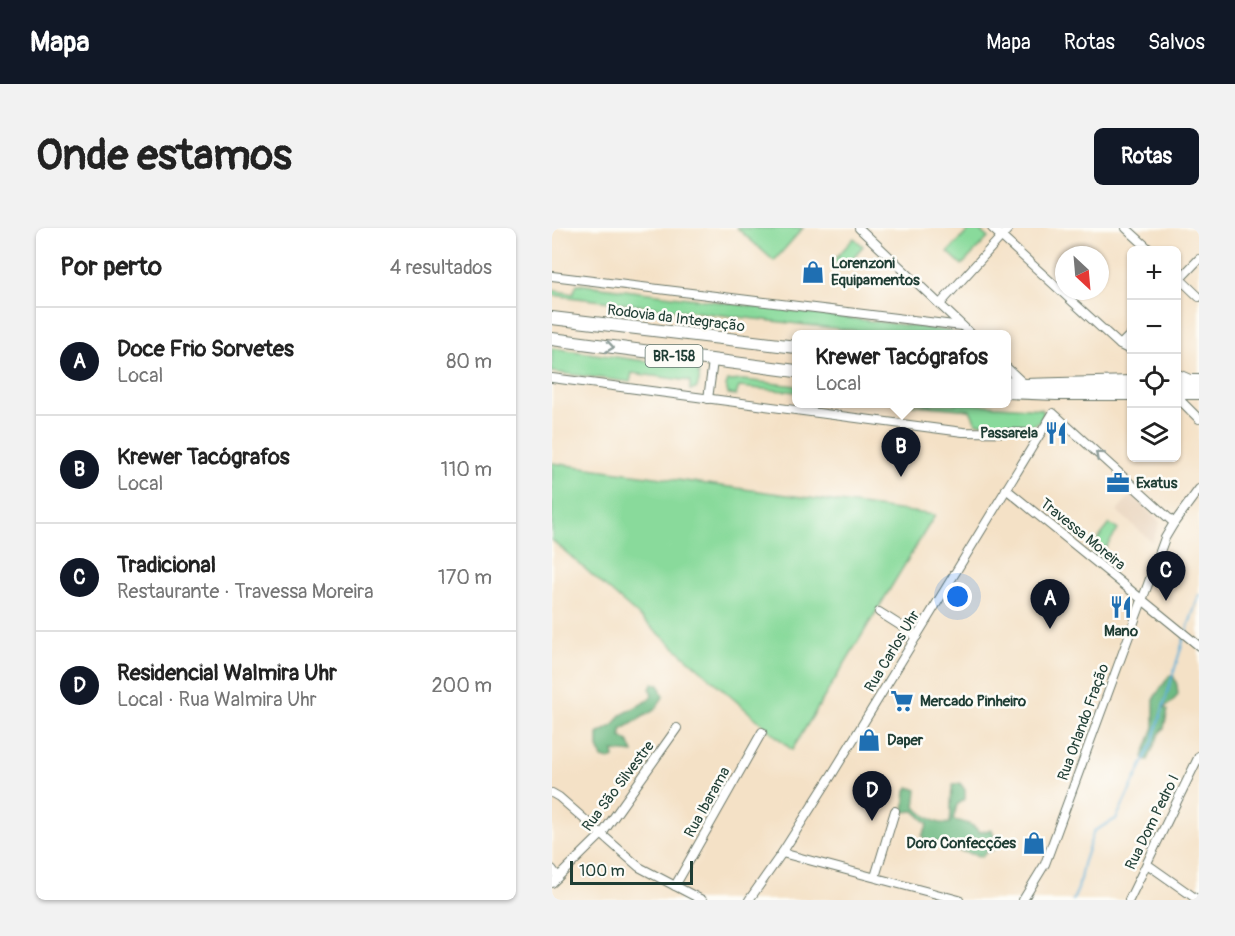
<!DOCTYPE html>
<html lang="pt">
<head>
<meta charset="utf-8">
<style>
	:root { --surface:#fff; --page:#f2f2f2; --text:#222; --muted:#767676; --line:#e0e0e0; --accent:#111827 }
	body { margin:0; font-family:Pangolin,sans-serif; background:var(--page); color:var(--text) }
	.controls { position:absolute; right:18px; top:18px; display:grid; overflow:hidden; border-radius:9px; box-shadow:0 2px 4px #0004 }
	.controls button { width:54px; height:54px; display:grid; place-items:center; padding:0; border:0; border-bottom:2px solid var(--line); background:var(--surface); color:var(--text); font:30px sans-serif }
	.compass { position:absolute; left:503px; top:18px; width:54px; height:54px; border-radius:50%; background:var(--surface); box-shadow:0 2px 4px #0004; rotate:154deg }
	.scale { position:absolute; left:18px; bottom:15px; width:123px; box-sizing:border-box; padding-left:6px; border:3px solid #1f3d34; border-top:0; font-size:16px; line-height:21px; white-space:nowrap; color:#1f3d34; -webkit-text-stroke:4px #fdfcf7; paint-order:stroke }
	.you { position:absolute; left:406px; top:369px; width:21px; height:21px; margin:-15px; border:4px solid #fff; border-radius:50%; background:#1a73e8; box-shadow:0 0 0 9px #1a73e833 }
	.badge { display:grid; place-items:center; width:39px; height:39px; border-radius:50%; background:var(--accent); color:#fff; font-size:20px; font-weight:700 }
	.pin { position:absolute; translate:-50% -50px; filter:drop-shadow(0 2px 3px #0008) }
	.pin::after { content:''; position:absolute; top:32px; width:21px; height:18px; background:inherit; clip-path:polygon(0 0,100% 0,50% 100%) }
	.popup { position:absolute; left:240px; top:102px; width:219px; height:78px; box-sizing:border-box; display:grid; place-content:center; border-radius:9px; background:var(--surface); filter:drop-shadow(0 2px 4px #0005); font-size:20px; white-space:nowrap; color:var(--muted) }
	.popup b { font-size:22px; color:var(--text) }
	.popup::after { content:''; position:absolute; left:50%; top:100%; margin-left:-12px; border:12px solid transparent; border-top-color:var(--surface) }
	.list { margin:0; padding:0; list-style:none }
	h2 { display:flex; justify-content:space-between; align-items:center; height:78px; margin:0; padding:0 24px; font-size:26px }
	h2 small { font-size:20px; font-weight:400; color:var(--muted) }
	.list li { display:grid; grid-template-columns:39px 1fr auto; gap:18px; align-items:center; box-sizing:border-box; height:108px; padding:0 24px; border-top:2px solid var(--line) }
	.list b { display:block; font-size:22px; white-space:nowrap }
	.list p { margin:0; font-size:20px; white-space:nowrap; color:var(--muted) }
	.list em { font-size:20px; font-style:normal; color:var(--muted) }
	.icon { flex:none; width:33px; height:33px; fill:none; stroke:currentColor; stroke-width:2; stroke-linecap:round; stroke-linejoin:round }
	.map { position:relative; flex:none; width:647px; height:672px; overflow:hidden; border-radius:9px }
	header { display:flex; align-items:center; gap:36px; box-sizing:border-box; height:84px; padding:0 30px; background:var(--accent); color:#fff }
	header strong { font-size:28px }
	nav { display:flex; gap:33px; margin-inline-start:auto; font-size:21px }
	.intro { display:flex; align-items:center; justify-content:space-between; box-sizing:border-box; height:144px; padding:0 36px }
	h1 { margin:0; font-size:42px }
	.button { padding:15px 27px; border-radius:9px; background:var(--accent); color:#fff; font-size:21px; font-weight:700 }
	main { display:flex; gap:36px; padding:0 36px }
	aside { flex:1; background:var(--surface); border-radius:9px; box-shadow:0 2px 4px #0004 }
	.map>svg:first-child { display:block }
	.built { fill:#e7d0b7 }
	.green { fill:#89da9b; stroke:#548c68; stroke-width:1.5 }
	.forest { fill:#6eba83; stroke:#467c5c; stroke-width:1.5 }
	.lines { fill:none; stroke-linecap:round; stroke-linejoin:round }
	.stream { stroke:#5dafd8; stroke-width:2 }
	.minor-casing { stroke:#6a7667; stroke-width:10 }
	.highway-casing { stroke:#6a7667; stroke-width:14 }
	.minor { stroke:#fff; stroke-width:8 }
	.highway { stroke:#fff; stroke-width:12 }
	.oneway { stroke:#8f9e9a }
	.labels { text-anchor:middle; stroke-width:5; stroke-linejoin:round; paint-order:stroke }
	.shield { fill:#fdfcf7; stroke:#62766e; stroke-width:1.5 }
	.shield-label { font-size:14px; font-weight:bold; fill:#1f3d34 }
	.poi-label { font-size:15px; font-weight:bold; fill:#1f3d34; stroke:#fdfcf7; text-anchor:start }
	.street-label { font-size:15px; fill:#1f3d34; stroke:#fdfcf7 }
</style>
</head>
<body>
<header>
<strong>Mapa</strong>
<nav><a>Mapa</a><a>Rotas</a><a>Salvos</a></nav>
</header>
<div class="intro"><h1>Onde estamos</h1><a class="button">Rotas</a></div>
<main>
<aside>
<h2>Por perto<small>4 resultados</small></h2>
<ul class="list">
<li><span class="badge">A</span><div><b>Doce Frio Sorvetes</b><p>Local</p></div><em>80 m</em></li>
<li><span class="badge">B</span><div><b>Krewer Tacógrafos</b><p>Local</p></div><em>110 m</em></li>
<li><span class="badge">C</span><div><b>Tradicional</b><p>Restaurante · Travessa Moreira</p></div><em>170 m</em></li>
<li><span class="badge">D</span><div><b>Residencial Walmira Uhr</b><p>Local · Rua Walmira Uhr</p></div><em>200 m</em></li>
</ul>
</aside>
<div class="map">
<svg width="647" height="672" viewBox="0 0 647 672">
	<rect width="100%" height="100%" fill="#fdfcf7"/>
	<filter id="ink" filterUnits="userSpaceOnUse"><feTurbulence type="fractalNoise" baseFrequency=".0167" numOctaves="2"/><feDisplacementMap in="SourceGraphic" scale="12" xChannelSelector="R" yChannelSelector="G"/><feConvolveMatrix kernelMatrix="1 2 1 2 8 2 1 2 1" color-interpolation-filters="sRGB"/></filter>
	<filter id="wash" filterUnits="userSpaceOnUse"><feTurbulence type="fractalNoise" baseFrequency=".008" numOctaves="4" result="noise"/><feDisplacementMap in="SourceGraphic" scale="24" xChannelSelector="R" yChannelSelector="G"/><feGaussianBlur stdDeviation="1.35" result="paint"/><feColorMatrix in="noise" values="0 0 0 0 0 0 0 0 0 0 0 0 0 0 0 0 0 1.4 0 .05"/><feComposite in="paint" operator="in"/></filter>
	<g filter="url(#wash)">
		<rect width="100%" height="100%" fill="#f4e1c6"/>
		<polygon class="built" points="580,266 608,294 600,314 565,283"/>
		<g class="green">
			<polygon points="185,0 251,0 222,33"/>
			<polygon points="419,0 425,0 436,10 410,37 396,24"/>
			<polygon points="302,10 311,18 291,41 281,33"/>
			<polygon points="25,56 399,103 403,106 331,106 0,67 0,62 21,66"/>
			<path d="M0,120l143,20c6,7 5,13 1,21l-6,1v-9l-58,-8 -2,9 -78,-10z"/>
			<polygon points="191,152 244,158 244,164 187,159 184,167 176,166 174,158 176,153"/>
			<polygon points="355,176 419,176 490,181 492,185 489,193 480,197 424,195 418,182"/>
			<polygon points="0,235 383,287 240,522 0,312"/>
			<polygon points="558,296 566,302 546,330 537,322"/>
		</g>
		<g class="forest">
			<path d="M489,360c7,2 17,14 20,21l-6,7c-10,0 -17,-10 -20,-19z"/>
			<polygon points="621,447 625,457 626,467 619,475 612,479 616,482 612,500 607,506 596,532 594,532 591,529 602,499 602,470 617,448"/>
			<polygon points="101,455 107,457 111,469 104,481 69,502 69,509 76,513 81,525 61,523 62,529 57,532 50,530 46,519 46,506 62,497 69,487 97,472 100,467 98,461"/>
			<path d="M408,555l5,7v9l-8,6 -4,15c9,1 22,5 26,12l13,-2 5,15 -4,5 -6,1 -5,6 -25,-7 -7,-7 -24,-2 -4,-5 6,-12 -14,-13 -10,1 2,-21 3,-4 8,3 -2,17c11,9 21,19 35,16 2,-10 0,-31 3,-38z"/>
		</g>
		<g class="lines">
			<g class="stream">
				<polyline points="634,405 647,367"/>
				<polyline points="521,672 526,661 531,636 542,603 564,591 600,516 632,410"/>
			</g>
		</g>
	</g>
	<g filter="url(#ink)">
		<g class="lines">
			<g class="minor-casing">
				<g id="minor">
					<polyline points="307,0 419,106"/>
					<polyline points="440,0 568,117 580,123"/>
					<polyline points="574,0 598,22"/>
					<polyline points="0,48 410,98"/>
					<polyline points="625,48 647,69"/>
					<polyline points="624,55 647,31"/>
					<polyline points="388,76 457,0"/>
					<polyline points="568,117 580,105"/>
					<polyline points="454,139 472,156"/>
					<polyline points="624,145 638,151"/>
					<polyline points="0,150 411,204 489,205"/>
					<polyline points="624,168 647,191"/>
					<polyline points="156,171 161,133"/>
					<polyline points="454,261 647,418"/>
					<polyline points="327,384 365,408"/>
					<polyline points="0,565 7,569 87,639 150,672"/>
					<polyline points="230,625 407,672"/>
					<polyline points="595,636 646,672"/>
					<polyline points="0,641 6,649"/>
					<polyline points="323,649 343,583"/>
					<polyline points="0,655 50,606 125,500"/>
					<polyline points="123,658 210,504"/>
					<polyline points="197,672 230,625 279,548 501,185 622,295"/>
					<polyline points="471,672 493,636 613,310 622,295 647,261"/>
					<polyline points="577,672 647,528"/>
				</g>
			</g>
			<g class="highway-casing">
				<g id="highway">
					<polyline points="0,90 244,119"/>
					<polyline points="0,111 244,143"/>
					<polyline points="624,153 647,153"/>
					<polyline points="454,154 473,157 580,154"/>
					<polyline points="454,164 504,166 580,166"/>
					<polyline points="624,165 647,165"/>
				</g>
			</g>
			<use href="#minor" class="minor"/>
			<use href="#highway" class="highway"/>
		</g>
		<defs><path id="oneway-chevron" d="M-2-3.5L2.5 0L-2 3.5" fill="none" stroke-width="1.6" stroke-linecap="round" stroke-linejoin="round" transform="scale(1.5)"/></defs>
		<g class="oneway">
			<use href="#oneway-chevron" transform="translate(58 119) rotate(8)"/>
			<use href="#oneway-chevron" transform="translate(547 227) rotate(-138)"/>
		</g>
	</g>
	<defs>
		<g id="shop-bare" transform="scale(1.8)"><path d="M-5-2.5h2.3a2.7 3.5 0 0 1 5.4 0H5L5.5 6h-11ZM-1.5-2.5h3a1.5 2.3 0 0 0-3 0Z" fill="#1f6fb2" stroke="#fdfcf7" stroke-width="2.5" paint-order="stroke"/></g>
		<g id="restaurant-bare" transform="scale(1.8)"><path d="M-5-6h1v4h1v-4h1v4h1v-4h1v5L-1.5 .5V6h-2V.5L-5-1ZM5-6V6H3V1.5H1.5Q1.5-4 5-6Z" fill="#1f6fb2" stroke="#fdfcf7" stroke-width="2.5" paint-order="stroke"/></g>
		<g id="office-bare" transform="scale(1.8)"><path d="M-6-3h4V-5.5h4V-3h4V5H-6ZM-1-4.5V-3h2v-1.5ZM-6 0V1H6V0Z" fill="#1f6fb2" stroke="#fdfcf7" stroke-width="2.5" paint-order="stroke"/></g>
		<g id="supermarket-bare" transform="scale(1.8)"><path d="M-6-5.5h2.5l.6 2H6L4.5 2H-2.5L-4.4-4H-6ZM-1.5 3.2a1.3 1.3 0 1 0 .1 0ZM3 3.2a1.3 1.3 0 1 0 .1 0Z" fill="#1f6fb2" stroke="#fdfcf7" stroke-width="2.5" paint-order="stroke"/></g>
	</defs>
	<g fill-rule="evenodd">
		<use href="#shop-bare" x="261" y="44"/>
		<use href="#restaurant-bare" x="504" y="205"/>
		<use href="#office-bare" x="566" y="255"/>
		<use href="#restaurant-bare" x="569" y="379"/>
		<use href="#supermarket-bare" x="350" y="473"/>
		<use href="#shop-bare" x="317" y="512"/>
		<use href="#shop-bare" x="482" y="615"/>
	</g>
	<g class="labels">
		<rect class="shield" x="93.5" y="117" width="57" height="22" rx="4.5"/>
		<g class="shield-label">
			<text x="122" y="133">BR-158</text>
		</g>
		<g class="poi-label">
			<text x="279" y="40">Lorenzoni<tspan x="279" dy="17">Equipamentos</tspan></text>
			<text x="486" y="210" text-anchor="end">Passarela</text>
			<text x="584" y="260">Exatus</text>
			<text x="569" y="408" text-anchor="middle">Mano</text>
			<text x="368" y="478">Mercado Pinheiro</text>
			<text x="335" y="517">Daper</text>
			<text x="464" y="620" text-anchor="end">Doro Confecções</text>
		</g>
		<g class="street-label">
			<text transform="translate(124 90) rotate(7)" y="5">Rodovia da Integração</text>
			<text transform="translate(531 306) rotate(39)" y="5">Travessa Moreira</text>
			<text transform="translate(340 423) rotate(-59)" y="5">Rua Carlos Uhr</text>
			<text transform="translate(531 494) rotate(-70)" y="5">Rua Orlando Fração</text>
			<text transform="translate(66 558) rotate(-53)" y="5">Rua São Silvestre</text>
			<text transform="translate(155 574) rotate(-61)" y="5">Rua Ibarama</text>
			<text transform="translate(600 594) rotate(-64)" y="5">Rua Dom Pedro I</text>
		</g>
	</g>
</svg>
<div class="controls">
<button>+</button>
<button>−</button>
<button><svg class="icon" aria-label="locate" viewBox="0 0 24 24"><circle cx="12" cy="12" r="6"/><path d="M12 2v4M12 18v4M2 12h4M18 12h4"/></svg></button>
<button><svg class="icon" aria-label="layers" viewBox="0 0 24 24"><path d="M12 4l9 5-9 5-9-5zM3 14l9 5 9-5"/></svg></button>
</div>
<svg class="compass" viewBox="-18 -18 36 36"><path d="M0-13l5 13h-10z" fill="#e53935"/><path d="M0 13l5-13h-10z" fill="#767676"/></svg>
<div class="scale">100 m</div>
<div class="you"></div>
<div class="pin badge" style="left:498px;top:401px">A</div>
<div class="pin badge" style="left:349px;top:249px">B</div>
<div class="popup"><b>Krewer Tacógrafos</b>Local</div>
<div class="pin badge" style="left:614px;top:373px">C</div>
<div class="pin badge" style="left:320px;top:593px">D</div>
</div>
</main>
</body>
</html>
